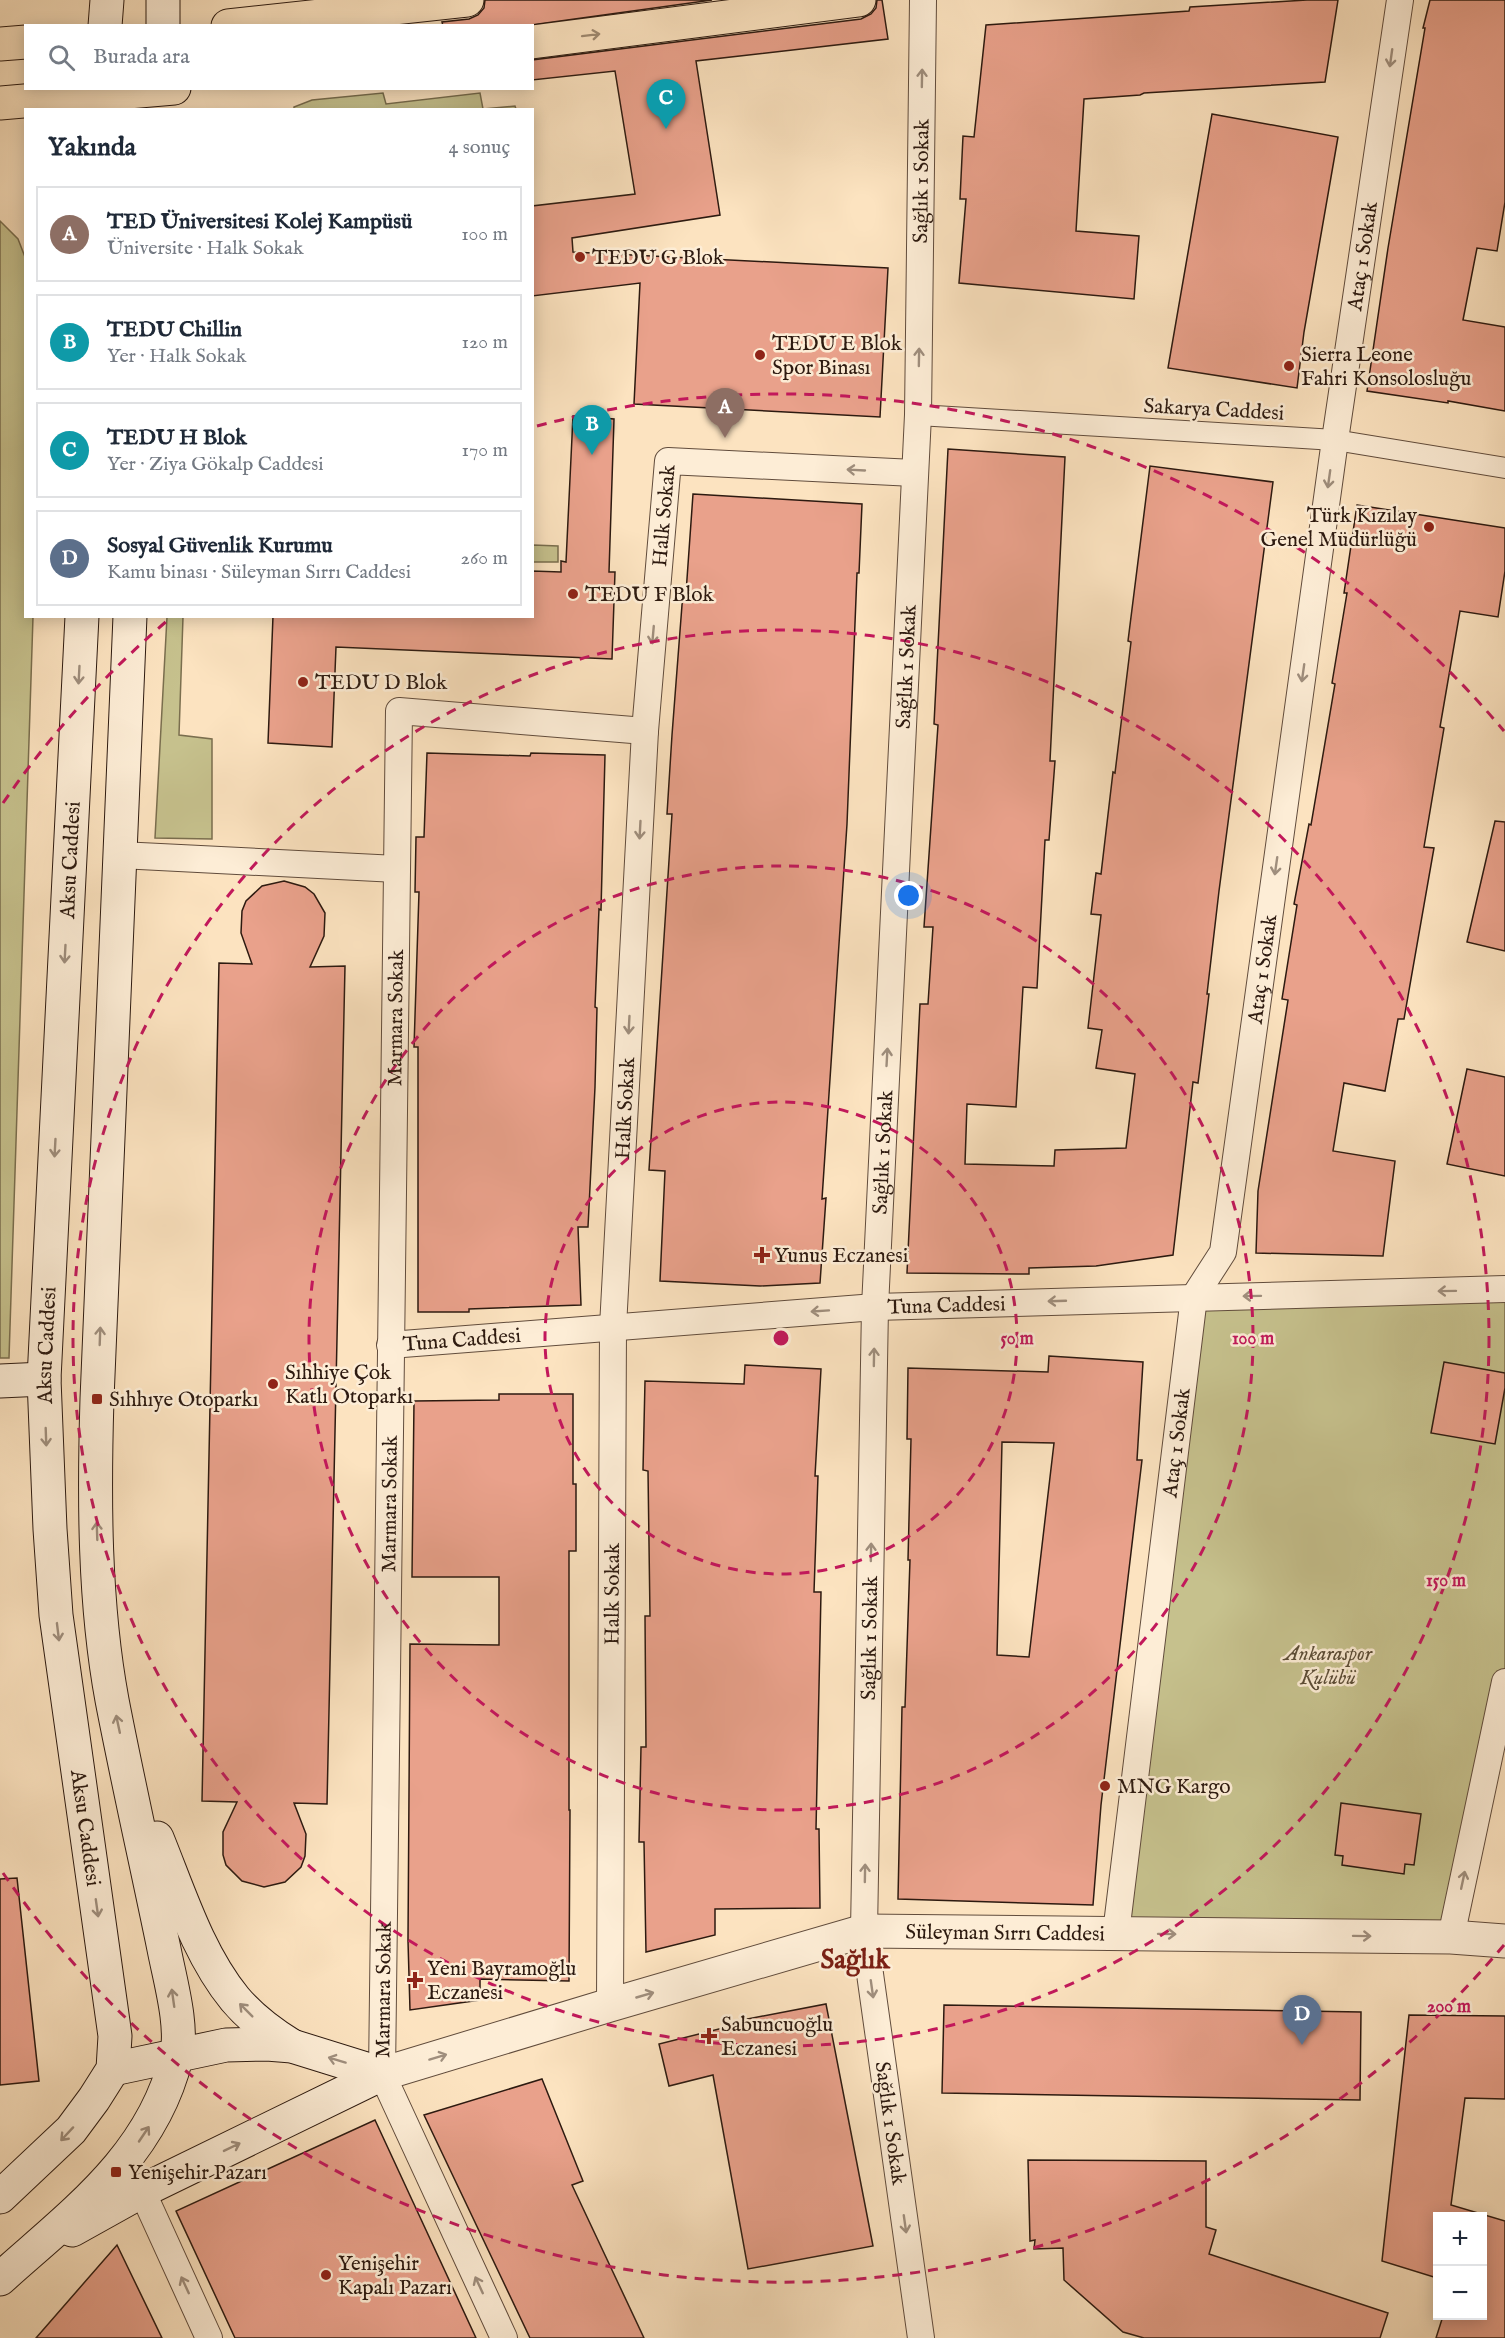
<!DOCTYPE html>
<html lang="tr">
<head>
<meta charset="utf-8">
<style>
	:root { --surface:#fff; --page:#f2f2f3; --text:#1f2937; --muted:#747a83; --line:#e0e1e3; --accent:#1a73e8 }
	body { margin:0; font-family:"IM FELL English",serif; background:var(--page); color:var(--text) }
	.controls { position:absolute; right:18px; bottom:18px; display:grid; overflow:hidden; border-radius:0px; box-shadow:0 3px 15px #0003 }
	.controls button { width:54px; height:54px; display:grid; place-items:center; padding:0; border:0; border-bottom:2px solid var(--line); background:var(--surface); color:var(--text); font:30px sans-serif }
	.you { position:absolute; left:909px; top:896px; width:21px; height:21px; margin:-15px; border:4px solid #fff; border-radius:50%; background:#1a73e8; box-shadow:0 0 0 9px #1a73e833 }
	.badge { display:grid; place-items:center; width:39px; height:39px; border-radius:50%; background:var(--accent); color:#fff; font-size:20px; font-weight:700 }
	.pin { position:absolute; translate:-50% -50px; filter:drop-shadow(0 2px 3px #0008) }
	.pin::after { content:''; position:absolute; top:32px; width:21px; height:18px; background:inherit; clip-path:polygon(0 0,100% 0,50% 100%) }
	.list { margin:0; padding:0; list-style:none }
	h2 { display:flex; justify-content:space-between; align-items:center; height:78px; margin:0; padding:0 24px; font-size:26px }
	h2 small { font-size:20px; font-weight:400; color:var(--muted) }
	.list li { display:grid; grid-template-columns:39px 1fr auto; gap:18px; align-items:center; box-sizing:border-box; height:96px; margin:0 12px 12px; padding:0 12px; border:2px solid var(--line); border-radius:0px }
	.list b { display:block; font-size:22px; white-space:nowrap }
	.list p { margin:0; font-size:20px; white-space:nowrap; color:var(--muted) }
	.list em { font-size:20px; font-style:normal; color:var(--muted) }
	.icon { flex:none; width:33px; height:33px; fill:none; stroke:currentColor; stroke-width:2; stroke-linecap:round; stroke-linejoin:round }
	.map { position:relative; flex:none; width:1505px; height:2338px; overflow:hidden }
	.search { position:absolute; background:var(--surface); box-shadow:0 3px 15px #0003; left:24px; top:24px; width:510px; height:66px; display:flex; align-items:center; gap:15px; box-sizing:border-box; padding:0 21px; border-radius:0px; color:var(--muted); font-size:22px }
	.panel { position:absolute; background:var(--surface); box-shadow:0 3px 15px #0003; left:24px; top:108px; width:510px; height:510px; border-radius:0px }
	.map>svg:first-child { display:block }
	.green { fill:#c6c18d; stroke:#7a6e4e; stroke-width:1.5 }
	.building { fill:#e9a18b; stroke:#2d1a10; stroke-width:1.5; fill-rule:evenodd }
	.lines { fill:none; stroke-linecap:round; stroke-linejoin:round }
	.pedestrian-casing { stroke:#614c3c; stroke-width:22 }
	.minor-casing { stroke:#614c3c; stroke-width:28 }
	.tertiary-casing { stroke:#614c3c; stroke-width:35 }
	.secondary-casing { stroke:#2d1a10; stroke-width:35 }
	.primary-casing { stroke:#2d1a10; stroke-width:35 }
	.pedestrian { stroke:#fdedd6; stroke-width:20 }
	.minor { stroke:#fdedd6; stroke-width:26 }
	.tertiary { stroke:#fdedd6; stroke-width:33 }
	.secondary { stroke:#fdedd6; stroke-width:33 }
	.primary { stroke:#fce3c0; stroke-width:33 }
	.oneway { stroke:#9f8971 }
	.oneway2 { stroke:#9f8e7d }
	.ring { fill:none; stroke:#c2185b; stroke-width:3; stroke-dasharray:10 8 }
	.poi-dot { fill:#8f2418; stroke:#fdedd6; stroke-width:2 }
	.labels { text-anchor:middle; stroke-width:5; stroke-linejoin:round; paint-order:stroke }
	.street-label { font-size:21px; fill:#2d1a10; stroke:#fdedd6 }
	.poi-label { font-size:21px; fill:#2d1a10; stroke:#fdedd6; text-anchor:start }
	.park-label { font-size:21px; font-style:italic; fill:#5b4c36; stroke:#fdedd6 }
	.district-label { font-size:27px; font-weight:bold; fill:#7a1f14; stroke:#fdedd6 }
	.centre { fill:#c2185b; stroke:#fdedd6; stroke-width:3 }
	.ring-label { font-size:18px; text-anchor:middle; font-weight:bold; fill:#c2185b; stroke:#fdedd6; stroke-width:5; stroke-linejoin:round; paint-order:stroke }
</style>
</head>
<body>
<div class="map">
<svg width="1505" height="2338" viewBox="0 0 1505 2338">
	<rect width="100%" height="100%" fill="#fce3c0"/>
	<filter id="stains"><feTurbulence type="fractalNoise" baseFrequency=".00333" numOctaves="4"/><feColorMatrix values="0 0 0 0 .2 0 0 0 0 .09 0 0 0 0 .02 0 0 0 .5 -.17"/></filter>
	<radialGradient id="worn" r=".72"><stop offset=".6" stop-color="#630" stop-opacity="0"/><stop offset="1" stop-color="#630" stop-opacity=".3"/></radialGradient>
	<g class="green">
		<polygon points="383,93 386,104 480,93 483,109 515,106 516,109 294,109 294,107 312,100"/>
		<polygon points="0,221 18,239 25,257 26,616 33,617 9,1358 0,1358"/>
		<polygon points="533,545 558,546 558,562 533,562"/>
		<polygon points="167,617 183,617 179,735 212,739 212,839 155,838"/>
		<polygon points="1505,1289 1505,1682 1451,1937 1116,1933 1194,1297"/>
	</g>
	<g class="building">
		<polygon points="485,0 712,0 524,26 443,26 442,22 469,19 478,15 484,8"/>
		<polygon points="877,0 882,0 888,39 696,61 720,215 572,238 573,252 888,268 880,417 634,404 640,283 532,296 532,206 635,194 615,71 532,80 532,60 861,19 871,14 876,8"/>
		<polygon points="1307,0 1338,0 1325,82 1144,93 1140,95 1084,99 1076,231 1139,236 1134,299 959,283 966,199 960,199 963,136 974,137 986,25 1189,11 1190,7"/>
		<polygon points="1430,0 1505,0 1505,202 1497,251 1477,248 1463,320 1505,327 1505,411 1448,401 1448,403 1367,391 1388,248 1425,28 1423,28"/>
		<polygon points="1212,114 1338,137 1304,332 1297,388 1168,368"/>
		<polygon points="573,416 614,419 609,572 615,572 612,659 336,647 332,747 268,743 273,616 532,616 532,571 561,572 561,561 566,562"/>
		<polygon points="948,449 1065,457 1050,761 1055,761 1049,840 1045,840 1037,988 1023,987 1016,1107 967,1104 965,1164 1054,1166 1055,1150 1126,1148 1135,1074 1096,1068 1102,1030 1088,1028 1101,915 1091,914 1096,873 1101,874 1113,772 1115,773 1131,642 1128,641 1150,466 1273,482 1219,891 1207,994 1209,994 1203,1043 1198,1083 1193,1082 1173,1255 1096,1266 1029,1268 1029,1274 907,1273 920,1004 928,1004 933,927 924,927 938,725 934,724"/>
		<polygon points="693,494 862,504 859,573 857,573 847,824 822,1199 826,1198 820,1283 760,1286 660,1281 665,1171 649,1170 672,814 667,814 672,735 683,592 686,593"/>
		<polygon points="1357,505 1505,528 1505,571 1498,617 1460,611 1440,727 1444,728 1424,847 1434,848 1404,1019 1398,1019 1385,1091 1344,1083 1333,1151 1395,1161 1383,1256 1256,1253 1258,1191 1288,1000 1282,999 1297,905 1294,904 1309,824 1311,825 1335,684 1332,683 1347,593 1344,593"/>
		<polygon points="427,753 530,756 531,753 605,755 601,910 599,909 595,1007 597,1008 595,1087 588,1227 578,1227 581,1305 469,1309 469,1312 418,1312 418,1047 414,1047 419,892 415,892 416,837 424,837"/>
		<polygon points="1495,821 1505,822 1505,951 1467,942"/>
		<polygon points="284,881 305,887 314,894 325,913 324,936 310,967 345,966 327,1804 294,1803 306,1834 305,1856 301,1867 285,1882 264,1887 242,1881 226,1865 223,1855 223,1832 237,1802 202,1801 219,963 252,964 241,933 242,911 246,901 262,886"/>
		<polygon points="1467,1069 1505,1077 1505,1176 1447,1164"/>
		<path d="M1049,1356l94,6 -6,98h5l-41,345 -8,100 -195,-6 4,-192h3l5,-147h-2l3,-121h-4l1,-71 140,4zM1002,1442l52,1 -25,214 -32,-2z"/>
		<polygon points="1444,1362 1505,1373 1505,1388 1495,1444 1431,1433"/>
		<polygon points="745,1365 821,1369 815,1476 818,1476 814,1592 821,1592 816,1829 819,1829 820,1908 715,1909 715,1935 646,1952 644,1842 639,1842 641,1747 646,1747 645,1616 650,1616 648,1471 643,1470 645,1381 744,1384"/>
		<polygon points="499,1394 573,1394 573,1484 576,1484 576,1551 569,1551 569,1810 570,1810 569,1981 480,1979 480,2000 410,2010 408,1941 410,1644 499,1645 499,1577 412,1577 414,1401 499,1400"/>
		<polygon points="1341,1803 1421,1814 1414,1865 1405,1864 1404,1874 1342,1865 1343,1856 1335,1855"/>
		<polygon points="17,1878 39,2081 0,2085 0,1879"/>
		<polygon points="826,2004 873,2246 748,2269 713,2075 669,2086 659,2044 743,2023 742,2020"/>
		<polygon points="944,2005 1361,2012 1360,2100 942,2093"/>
		<polygon points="1409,2015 1505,2016 1505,2099 1465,2098 1451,2205 1505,2221 1505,2338 1436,2338 1443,2316 1482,2316 1482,2217 1437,2217 1437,2278 1382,2261"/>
		<polygon points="542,2079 583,2181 572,2185 644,2338 530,2338 424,2115"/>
		<polygon points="375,2120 476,2338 235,2338 176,2211"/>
		<polygon points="1028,2160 1206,2161 1206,2227 1216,2230 1209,2254 1388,2313 1380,2338 1144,2338 1123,2332 1064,2280 1063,2248 1034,2249 1035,2240 1030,2241"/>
		<polygon points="117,2245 162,2338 36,2338"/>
	</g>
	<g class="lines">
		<g class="pedestrian-casing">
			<polyline id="pedestrian" points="918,415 1335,440 1505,468"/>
		</g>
		<g class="minor-casing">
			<g id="minor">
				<polyline points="120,855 397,869"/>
				<path id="s1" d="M390,1345l485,-38 630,-18"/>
				<path id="s2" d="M1116,1933l78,-636 29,-45 112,-812 65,-440"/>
				<polyline points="1451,1937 1505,1682"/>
				<path id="s3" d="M610,2005l3,-678 32,-596 23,-270 246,12"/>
				<polyline points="142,2191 209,2338"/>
				<path id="s4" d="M504,2338l-122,-264 17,-1363 246,20"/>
				<path id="s5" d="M921,2338l-57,-407 11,-624 43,-892 5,-415"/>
			</g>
		</g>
		<g class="tertiary-casing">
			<g id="tertiary">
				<path id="s6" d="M382,2074l228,-69 254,-74 587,6 54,4"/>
			</g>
		</g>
		<g class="secondary-casing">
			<g id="secondary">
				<polyline points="105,26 107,0"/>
				<polyline points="163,26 163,0"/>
				<polyline points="0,1381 44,1379"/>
				<path d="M157,1838c22,54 41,116 78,161 16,19 36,34 57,47"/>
				<polyline points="113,2069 226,2045 267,2044 292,2046 382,2074"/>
				<path id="s7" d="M0,2197l71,-67 23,-31 19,-30 2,-33 -59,-421 -6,-86 -6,-150 38,-763"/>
				<polyline points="72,2230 142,2191 382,2074"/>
				<path d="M0,2279c71,-64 152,-122 176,-221 8,-30 -6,-78 -12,-109 -17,-83 -36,-166 -52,-249 -18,-97 -18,-203 -15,-301l33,-783"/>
			</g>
		</g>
		<g class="primary-casing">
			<g id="primary">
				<polyline points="228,26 467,0"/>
				<polyline points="532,42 859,0"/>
				<polyline points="0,44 26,42"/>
				<polyline points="0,103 174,88"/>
			</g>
		</g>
		<use href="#pedestrian" class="pedestrian"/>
		<use href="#minor" class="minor"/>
		<use href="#tertiary" class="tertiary"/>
		<use href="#secondary" class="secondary"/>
		<use href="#primary" class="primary"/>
	</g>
	<defs><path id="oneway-shaft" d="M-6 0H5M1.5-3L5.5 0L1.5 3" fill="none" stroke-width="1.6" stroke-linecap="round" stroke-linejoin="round" transform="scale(1.5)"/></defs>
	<use class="oneway" href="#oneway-shaft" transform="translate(591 35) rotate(-7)"/>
	<g class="oneway2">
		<use href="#oneway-shaft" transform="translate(1391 58) rotate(98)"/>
		<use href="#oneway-shaft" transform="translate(922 78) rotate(-89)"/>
		<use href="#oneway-shaft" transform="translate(919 357) rotate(-89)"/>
		<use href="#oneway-shaft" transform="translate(856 470) rotate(-177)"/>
		<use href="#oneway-shaft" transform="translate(1329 479) rotate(98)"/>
		<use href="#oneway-shaft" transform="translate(653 635) rotate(95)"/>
		<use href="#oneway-shaft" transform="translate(1303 673) rotate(98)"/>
		<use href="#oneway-shaft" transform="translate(79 675) rotate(93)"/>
		<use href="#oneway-shaft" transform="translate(640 830) rotate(93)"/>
		<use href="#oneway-shaft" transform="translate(1276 866) rotate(98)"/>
		<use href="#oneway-shaft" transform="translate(65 954) rotate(93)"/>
		<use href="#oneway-shaft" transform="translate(629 1025) rotate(93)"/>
		<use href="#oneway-shaft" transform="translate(887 1057) rotate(-87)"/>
		<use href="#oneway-shaft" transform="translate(55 1148) rotate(93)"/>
		<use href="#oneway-shaft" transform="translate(1447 1291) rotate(179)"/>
		<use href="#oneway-shaft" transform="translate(1252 1296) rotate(179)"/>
		<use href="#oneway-shaft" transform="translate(1057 1301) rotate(178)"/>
		<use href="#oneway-shaft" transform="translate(820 1311) rotate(176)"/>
		<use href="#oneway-shaft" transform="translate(100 1336) rotate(-88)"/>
		<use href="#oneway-shaft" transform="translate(874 1357) rotate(-89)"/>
		<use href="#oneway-shaft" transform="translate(46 1437) rotate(88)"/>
		<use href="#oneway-shaft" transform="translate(97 1531) rotate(-92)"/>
		<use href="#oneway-shaft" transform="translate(871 1552) rotate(-89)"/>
		<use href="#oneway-shaft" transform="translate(58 1632) rotate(83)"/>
		<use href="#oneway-shaft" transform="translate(118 1724) rotate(-102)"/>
		<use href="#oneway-shaft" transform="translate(865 1873) rotate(-89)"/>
		<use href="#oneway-shaft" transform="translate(1463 1880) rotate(-78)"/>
		<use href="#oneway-shaft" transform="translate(97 1908) rotate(82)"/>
		<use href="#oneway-shaft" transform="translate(1167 1934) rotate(1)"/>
		<use href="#oneway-shaft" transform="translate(1362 1936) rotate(1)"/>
		<use href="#oneway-shaft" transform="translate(872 1989) rotate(82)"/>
		<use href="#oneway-shaft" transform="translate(645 1995) rotate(-16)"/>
		<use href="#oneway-shaft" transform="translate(173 1998) rotate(-98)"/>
		<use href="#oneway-shaft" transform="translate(246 2010) rotate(-135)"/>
		<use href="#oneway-shaft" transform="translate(438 2057) rotate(-17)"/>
		<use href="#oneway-shaft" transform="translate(337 2060) rotate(-163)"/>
		<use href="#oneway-shaft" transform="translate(67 2134) rotate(133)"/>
		<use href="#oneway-shaft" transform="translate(144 2134) rotate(-56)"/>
		<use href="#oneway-shaft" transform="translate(232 2147) rotate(-26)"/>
		<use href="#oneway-shaft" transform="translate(905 2224) rotate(82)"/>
		<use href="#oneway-shaft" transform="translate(185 2285) rotate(-115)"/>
		<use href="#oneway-shaft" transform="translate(479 2285) rotate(-115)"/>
	</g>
	<g class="ring">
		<circle cx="781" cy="1338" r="236"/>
		<circle cx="781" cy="1338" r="472"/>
		<circle cx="781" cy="1338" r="708"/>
		<path d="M1504 1945A944 944 0 0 1 3 1873M3 803A944 944 0 0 1 168 620M537 426A944 944 0 0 1 1504 731"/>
	</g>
	<g class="poi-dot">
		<circle cx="580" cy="257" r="6"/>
		<circle cx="760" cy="355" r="6"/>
		<circle cx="1289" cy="366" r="6"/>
		<circle cx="1429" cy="527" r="6"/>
		<circle cx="573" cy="594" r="6"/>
		<circle cx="303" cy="682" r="6"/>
		<path d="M759 1246h6v6h6v6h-6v6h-6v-6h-6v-6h6z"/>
		<circle cx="273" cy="1384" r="6"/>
		<rect x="91" y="1393" width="12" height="12" rx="3"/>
		<circle cx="1105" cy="1786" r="6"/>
		<path d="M412 1971h6v6h6v6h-6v6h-6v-6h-6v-6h6z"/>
		<path d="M706 2027h6v6h6v6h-6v6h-6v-6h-6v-6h6z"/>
		<rect x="110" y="2166" width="12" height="12" rx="3"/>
		<circle cx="326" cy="2275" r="6"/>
	</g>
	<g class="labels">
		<g class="street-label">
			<text dy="7" stroke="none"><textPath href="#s5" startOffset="2162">Sağlık 1 Sokak</textPath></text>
			<text dy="7" stroke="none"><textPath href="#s2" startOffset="1700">Ataç 1 Sokak</textPath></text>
			<text transform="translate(1214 409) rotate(3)" y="7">Sakarya Caddesi</text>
			<text dy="7" stroke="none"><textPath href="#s3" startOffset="1491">Halk Sokak</textPath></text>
			<text dy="7" stroke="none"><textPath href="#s5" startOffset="1676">Sağlık 1 Sokak</textPath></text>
			<text dy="7" stroke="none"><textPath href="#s7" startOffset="1386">Aksu Caddesi</textPath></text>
			<text dy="7" stroke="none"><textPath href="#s2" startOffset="980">Ataç 1 Sokak</textPath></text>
			<text dy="7" stroke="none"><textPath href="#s4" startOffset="1347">Marmara Sokak</textPath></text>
			<text dy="7" stroke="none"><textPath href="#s3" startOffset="897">Halk Sokak</textPath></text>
			<text dy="7" stroke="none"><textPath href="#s5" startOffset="1190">Sağlık 1 Sokak</textPath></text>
			<text dy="7" stroke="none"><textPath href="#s1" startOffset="558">Tuna Caddesi</textPath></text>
			<text dy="7" stroke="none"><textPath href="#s1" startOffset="72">Tuna Caddesi</textPath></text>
			<text dy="7" stroke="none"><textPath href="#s7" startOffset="900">Aksu Caddesi</textPath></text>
			<text dy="7" stroke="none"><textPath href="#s2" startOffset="494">Ataç 1 Sokak</textPath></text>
			<text dy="7" stroke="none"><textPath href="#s4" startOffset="861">Marmara Sokak</textPath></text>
			<text dy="7" stroke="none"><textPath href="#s3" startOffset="411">Halk Sokak</textPath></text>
			<text dy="7" stroke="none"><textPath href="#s5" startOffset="704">Sağlık 1 Sokak</textPath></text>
			<text transform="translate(86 1828) rotate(82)" y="7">Aksu Caddesi</text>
			<text dy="7" stroke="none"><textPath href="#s6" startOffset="644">Süleyman Sırrı Caddesi</textPath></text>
			<text dy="7" stroke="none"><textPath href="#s4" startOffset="375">Marmara Sokak</textPath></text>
			<text transform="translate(891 2123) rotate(82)" y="7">Sağlık 1 Sokak</text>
		</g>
		<g class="poi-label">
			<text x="592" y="264">TEDU G Blok</text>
			<text x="772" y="350">TEDU E Blok<tspan x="772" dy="24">Spor Binası</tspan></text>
			<text x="1301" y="361">Sierra Leone<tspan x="1301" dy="24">Fahri Konsolosluğu</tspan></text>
			<text x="1417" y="522" text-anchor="end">Türk Kızılay<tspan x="1417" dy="24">Genel Müdürlüğü</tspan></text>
			<text x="585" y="601">TEDU F Blok</text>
			<text x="315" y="689">TEDU D Blok</text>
			<text x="774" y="1262">Yunus Eczanesi</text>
			<text x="285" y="1379">Sıhhiye Çok<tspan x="285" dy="24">Katlı Otoparkı</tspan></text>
			<text x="109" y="1406">Sıhhıye Otoparkı</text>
			<text x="1117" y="1793">MNG Kargo</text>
			<text x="427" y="1975">Yeni Bayramoğlu<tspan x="427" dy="24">Eczanesi</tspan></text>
			<text x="721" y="2031">Sabuncuoğlu<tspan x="721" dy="24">Eczanesi</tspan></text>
			<text x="128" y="2179">Yenişehir Pazarı</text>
			<text x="338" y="2270">Yenişehir<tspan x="338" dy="24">Kapalı Pazarı</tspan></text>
		</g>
		<g class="park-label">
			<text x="1328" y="1660">Ankaraspor<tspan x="1328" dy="24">Kulübü</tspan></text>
		</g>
		<g class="district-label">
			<text x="855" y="1968">Sağlık</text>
		</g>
	</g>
	<circle cx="781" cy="1338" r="9" class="centre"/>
	<g class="ring-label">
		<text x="1017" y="1344">50 m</text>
		<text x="1253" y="1344">100 m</text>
		<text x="1446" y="1586">150 m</text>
		<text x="1449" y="2012">200 m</text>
	</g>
	<rect width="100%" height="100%" filter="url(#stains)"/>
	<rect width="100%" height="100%" fill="url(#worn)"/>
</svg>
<div class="controls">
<button>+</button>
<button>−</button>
</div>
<div class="you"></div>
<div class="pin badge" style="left:725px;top:438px;background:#8d6e63">A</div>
<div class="pin badge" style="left:592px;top:455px;background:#0f9aa8">B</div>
<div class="pin badge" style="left:666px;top:129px;background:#0f9aa8">C</div>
<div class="pin badge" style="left:1302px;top:2045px;background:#5c6f8a">D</div>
<div class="search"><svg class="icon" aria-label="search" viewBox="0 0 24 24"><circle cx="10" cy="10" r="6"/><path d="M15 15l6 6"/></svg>Burada ara</div>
<section class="panel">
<h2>Yakında<small>4 sonuç</small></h2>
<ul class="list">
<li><span class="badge" style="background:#8d6e63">A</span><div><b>TED Üniversitesi Kolej Kampüsü</b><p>Üniversite · Halk Sokak</p></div><em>100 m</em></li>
<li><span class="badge" style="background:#0f9aa8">B</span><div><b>TEDU Chillin</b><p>Yer · Halk Sokak</p></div><em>120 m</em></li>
<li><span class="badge" style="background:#0f9aa8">C</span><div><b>TEDU H Blok</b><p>Yer · Ziya Gökalp Caddesi</p></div><em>170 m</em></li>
<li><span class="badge" style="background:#5c6f8a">D</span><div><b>Sosyal Güvenlik Kurumu</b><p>Kamu binası · Süleyman Sırrı Caddesi</p></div><em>260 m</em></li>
</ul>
</section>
</div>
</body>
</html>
